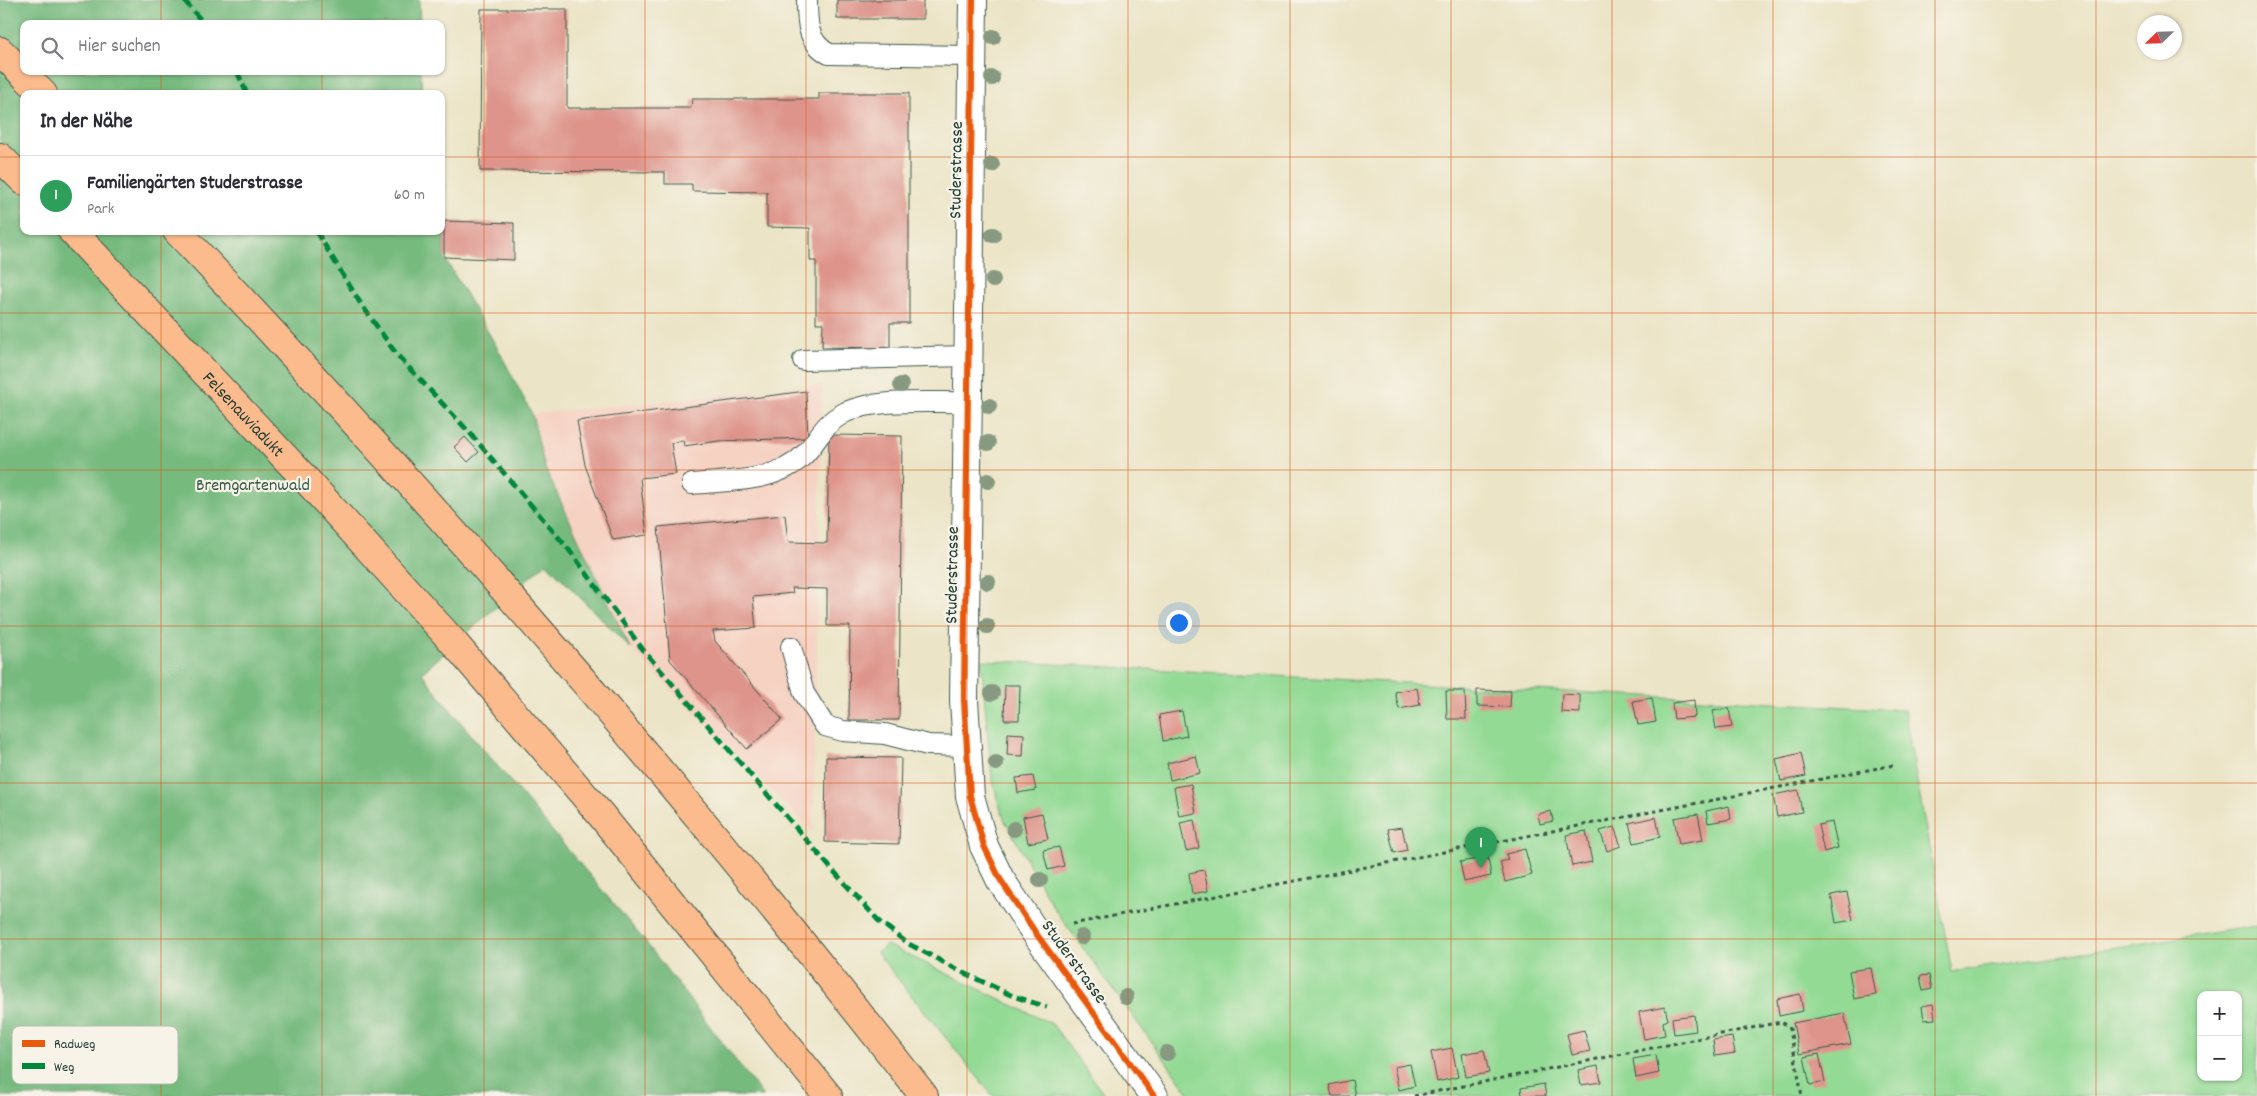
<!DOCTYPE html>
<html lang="de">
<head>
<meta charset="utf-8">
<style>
	:root { --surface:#fff; --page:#f7f7f7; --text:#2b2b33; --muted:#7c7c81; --line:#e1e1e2; --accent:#d93025 }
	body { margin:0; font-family:Dekko,sans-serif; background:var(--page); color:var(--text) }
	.controls { position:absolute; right:15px; bottom:15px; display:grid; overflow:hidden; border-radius:10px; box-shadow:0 1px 4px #0004 }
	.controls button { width:45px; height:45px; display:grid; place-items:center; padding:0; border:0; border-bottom:1px solid var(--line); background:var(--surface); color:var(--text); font:25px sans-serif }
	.compass { position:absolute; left:2137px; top:15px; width:45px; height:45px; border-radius:50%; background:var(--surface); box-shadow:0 1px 4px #0004; rotate:247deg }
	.you { position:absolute; left:1178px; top:622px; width:18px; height:18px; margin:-12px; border:4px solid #fff; border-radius:50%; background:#1a73e8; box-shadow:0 0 0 8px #1a73e833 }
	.badge { display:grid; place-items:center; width:32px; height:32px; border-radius:50%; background:var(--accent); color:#fff; font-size:16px; font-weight:700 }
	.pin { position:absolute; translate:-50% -41px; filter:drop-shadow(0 1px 2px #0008) }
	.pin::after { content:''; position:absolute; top:26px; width:18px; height:15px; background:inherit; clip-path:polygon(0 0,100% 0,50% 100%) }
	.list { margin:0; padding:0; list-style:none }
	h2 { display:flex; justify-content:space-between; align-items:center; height:65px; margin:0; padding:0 20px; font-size:21px }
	h2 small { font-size:16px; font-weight:400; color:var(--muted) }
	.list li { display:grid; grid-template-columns:32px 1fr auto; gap:15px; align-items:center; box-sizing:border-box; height:80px; padding:0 20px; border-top:1px solid var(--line) }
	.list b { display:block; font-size:19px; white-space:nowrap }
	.list p { margin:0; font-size:16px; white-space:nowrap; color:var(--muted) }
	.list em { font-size:16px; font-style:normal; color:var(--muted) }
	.icon { flex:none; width:28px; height:28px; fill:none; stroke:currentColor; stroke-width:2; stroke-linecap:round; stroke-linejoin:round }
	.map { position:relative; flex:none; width:2257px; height:1096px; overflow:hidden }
	.search { position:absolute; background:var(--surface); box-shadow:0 1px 4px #0004; left:20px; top:20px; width:425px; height:55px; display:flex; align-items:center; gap:12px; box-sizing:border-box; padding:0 18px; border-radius:10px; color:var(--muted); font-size:19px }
	.panel { position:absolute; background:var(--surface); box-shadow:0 1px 4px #0004; left:20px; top:90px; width:425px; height:145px; border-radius:10px }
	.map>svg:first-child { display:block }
	.built { fill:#f6d2c3 }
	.green { fill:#93da94; stroke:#598c64; fill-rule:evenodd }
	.forest { fill:#76ba7e; stroke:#4a7c59 }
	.building { fill:#de948b }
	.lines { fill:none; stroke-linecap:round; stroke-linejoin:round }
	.service-casing { stroke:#3e564a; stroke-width:22 }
	.minor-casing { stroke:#3e564a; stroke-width:30 }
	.motorway-casing { stroke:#3e564a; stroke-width:30 }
	.path { stroke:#3e564a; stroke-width:3; stroke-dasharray:4 4; stroke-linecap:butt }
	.service { stroke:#fff; stroke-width:20 }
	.minor { stroke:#fff; stroke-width:28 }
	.motorway { stroke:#fbbb8d; stroke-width:28 }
	.quiet { stroke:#00873e; stroke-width:5; stroke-dasharray:10 5; stroke-linecap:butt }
	.cycleway-casing { stroke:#f7f3e8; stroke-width:9 }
	.cycleway { stroke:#e8590c; stroke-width:6 }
	.tree { fill:#879980 }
	.grid { fill:none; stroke:#d45610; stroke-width:1; stroke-opacity:0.55 }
	.labels { text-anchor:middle; stroke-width:4.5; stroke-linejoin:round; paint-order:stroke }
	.street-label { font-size:18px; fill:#1f3d34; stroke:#f7f3e8 }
	.park-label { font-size:18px; fill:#365c47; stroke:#f7f3e8 }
	.key { fill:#f7f3e8; stroke:#b6bcb2; stroke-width:1 }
	.key-label { font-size:14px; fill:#1f3d34 }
</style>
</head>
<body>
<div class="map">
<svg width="2257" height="1096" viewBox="0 0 2257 1096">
	<rect width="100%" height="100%" fill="#f7f3e8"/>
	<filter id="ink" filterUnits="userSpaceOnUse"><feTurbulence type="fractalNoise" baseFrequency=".02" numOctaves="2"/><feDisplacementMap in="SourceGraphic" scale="10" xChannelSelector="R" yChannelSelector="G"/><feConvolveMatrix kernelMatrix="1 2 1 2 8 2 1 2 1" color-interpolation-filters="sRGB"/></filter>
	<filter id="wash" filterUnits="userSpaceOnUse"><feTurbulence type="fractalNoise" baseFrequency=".0096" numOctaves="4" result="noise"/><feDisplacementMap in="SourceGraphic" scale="20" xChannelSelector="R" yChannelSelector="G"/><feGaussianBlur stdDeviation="1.12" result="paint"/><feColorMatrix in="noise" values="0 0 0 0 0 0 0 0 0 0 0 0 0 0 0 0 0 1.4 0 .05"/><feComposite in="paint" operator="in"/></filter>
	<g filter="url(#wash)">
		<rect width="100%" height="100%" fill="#ebe4c6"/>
		<polygon class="built" points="822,385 813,832 630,648 545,468 532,414"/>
		<g class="green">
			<path d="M981,660l923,50 48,262 305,-46v170h-1066l-138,-189 -48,-86 -8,-23 -6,-27zM2201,995h37v82h-37z"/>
			<polygon points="887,945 1052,1024 1105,1096 993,1096 877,953"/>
		</g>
		<polygon class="forest" points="0,0 419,0 420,24 24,24 24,71 421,71 422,94 24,94 24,231 441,231 441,175 444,175 444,257 498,349 532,414 545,468 630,648 546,563 422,673 452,712 644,940 763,1096 0,1096"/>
		<g id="blocks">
			<g class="building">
				<rect x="837" y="0" width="86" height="19"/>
				<polygon points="481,9 567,9 567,108 691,108 692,99 819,99 819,93 909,93 909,323 890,323 890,348 822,347 823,323 816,323 816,261 810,261 810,228 767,227 767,192 692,191 692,184 665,184 665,172 480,171"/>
				<polygon points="444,221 514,223 514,260 444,257"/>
				<polygon points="806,391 808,438 719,441 684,446 683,440 671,443 676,474 640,478 647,535 613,540 585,465 577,421"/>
				<polygon points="829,435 902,436 899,720 849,720 850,626 827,626 827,589 792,588 793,593 753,597 756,628 713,631 715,641 782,719 747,749 670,660 658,527 785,515 788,542 827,543"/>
				<polygon points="465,437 479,452 468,462 454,447"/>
				<polygon points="1005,685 1020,685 1019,720 1004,720"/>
				<polygon points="1417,688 1420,705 1399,709 1395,692"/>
				<polygon points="1477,690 1511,691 1510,707 1477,706"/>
				<polygon points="1446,691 1465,691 1466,719 1447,719"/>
				<polygon points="1562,694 1580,695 1580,713 1561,712"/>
				<polygon points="1652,698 1656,722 1638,725 1633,701"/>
				<polygon points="1694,700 1695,717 1674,719 1672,703"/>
				<polygon points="1729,708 1732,727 1716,729 1713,711"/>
				<polygon points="1182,711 1187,736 1163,741 1159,715"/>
				<polygon points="1008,733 1024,734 1023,756 1007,755"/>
				<polygon points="1801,753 1806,776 1781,781 1776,759"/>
				<polygon points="1196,756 1200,773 1170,780 1167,763"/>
				<polygon points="826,757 901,758 899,844 825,842"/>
				<polygon points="1033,776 1036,790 1018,793 1016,778"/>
				<polygon points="1191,784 1196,813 1179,816 1174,787"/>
				<polygon points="1798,790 1802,812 1777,817 1773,795"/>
				<polygon points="1729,806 1731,819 1708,823 1706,811"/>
				<polygon points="1551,811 1553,821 1540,824 1538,814"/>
				<polygon points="1042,813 1048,839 1028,843 1023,817"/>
				<polygon points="1698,814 1703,840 1679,844 1674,818"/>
				<polygon points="1656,817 1660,837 1634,843 1629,823"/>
				<polygon points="1194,820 1199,848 1186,851 1180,823"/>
				<polygon points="1832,822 1838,848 1824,852 1818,825"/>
				<polygon points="1402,827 1407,850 1394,853 1388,829"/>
				<polygon points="1614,827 1621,846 1607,851 1600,831"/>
				<polygon points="1586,831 1592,862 1572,866 1566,835"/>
				<polygon points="1059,847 1064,866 1048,870 1043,850"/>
				<polygon points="1525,849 1532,875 1505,882 1500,862 1508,860 1506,854"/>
				<polygon points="1488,857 1491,876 1464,882 1460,862"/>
				<polygon points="1204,870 1208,891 1192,894 1189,873"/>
				<polygon points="1847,892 1853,920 1836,923 1831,895"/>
				<polygon points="1871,968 1876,995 1854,999 1849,971"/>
				<polygon points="1929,975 1932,989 1923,991 1920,976"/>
				<polygon points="1800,994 1803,1011 1779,1016 1777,999"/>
				<polygon points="1933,1004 1935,1019 1924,1020 1922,1006"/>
				<polygon points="1665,1007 1668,1020 1663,1022 1665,1035 1644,1039 1639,1012"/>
				<polygon points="1844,1013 1851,1044 1799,1054 1793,1023"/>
				<polygon points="1694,1015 1696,1031 1674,1034 1672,1018"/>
				<polygon points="1584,1030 1590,1051 1572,1055 1567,1034"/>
				<polygon points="1732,1037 1735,1053 1715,1056 1713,1040"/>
				<polygon points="1452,1048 1458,1077 1437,1082 1431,1052"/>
				<polygon points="1484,1050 1489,1073 1466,1077 1462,1054"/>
				<polygon points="1819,1054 1825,1082 1810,1085 1804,1057"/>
				<polygon points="1656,1055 1659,1073 1636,1078 1633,1059"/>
				<polygon points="1410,1064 1415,1086 1399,1090 1394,1067"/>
				<polygon points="1598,1066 1601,1082 1581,1085 1578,1070"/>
				<polygon points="1352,1080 1355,1096 1332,1096 1329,1085"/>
				<polygon points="1544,1084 1546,1096 1522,1096 1521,1088"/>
			</g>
		</g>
	</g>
	<g filter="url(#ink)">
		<use href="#blocks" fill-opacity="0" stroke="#3e564a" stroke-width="1"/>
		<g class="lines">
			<g class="service-casing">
				<g id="service">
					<path d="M807,0c0,22 0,42 22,54l143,2"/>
					<polyline points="803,360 968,356"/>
					<path d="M692,484c37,-4 84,-1 112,-29 16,-17 18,-31 42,-43 30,-14 88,-9 122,-10"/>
					<polyline points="791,647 804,693 825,726 843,731 885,734 928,745 966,746"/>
				</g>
			</g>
			<g class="minor-casing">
				<polyline id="minor" points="973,0 964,700 970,796 984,846 1000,879 1035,932 1154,1096"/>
			</g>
			<g class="motorway-casing">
				<g id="motorway">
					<polyline points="0,51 43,94"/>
					<polyline points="0,157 24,181"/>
					<path id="s1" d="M72,231l239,254 144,159 146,171 227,281"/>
					<path d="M177,231c263,277 512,565 747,865"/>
				</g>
			</g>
			<g class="path">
				<polyline points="1072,924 1894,765"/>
				<polyline points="1414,1096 1781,1022 1787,1025 1790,1029 1802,1096"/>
			</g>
			<use href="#service" class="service"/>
			<use href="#minor" class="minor"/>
			<use href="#motorway" class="motorway"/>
			<g class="quiet">
				<polyline points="184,0 204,24"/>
				<polyline points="237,71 247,94"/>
				<polyline points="316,231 359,301 397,355 470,433 570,551 644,651 829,866 878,920 907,943 960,971 1013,996 1047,1007"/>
			</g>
			<g class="cycleway-casing">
				<polyline id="cycleway" points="973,0 964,700 970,796 984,846 1000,879 1035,932 1154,1096"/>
			</g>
			<use href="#cycleway" class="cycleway"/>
		</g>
		<g class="tree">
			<circle cx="993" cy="37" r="8"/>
			<circle cx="992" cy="78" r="8"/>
			<circle cx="992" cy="165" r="8"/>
			<circle cx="993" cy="235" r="8"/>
			<circle cx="993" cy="280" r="8"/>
			<circle cx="901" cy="385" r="8"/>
			<circle cx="989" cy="406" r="8"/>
			<circle cx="988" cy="443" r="8"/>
			<circle cx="988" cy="481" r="8"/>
			<circle cx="988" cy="582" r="8"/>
			<circle cx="987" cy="626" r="8"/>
			<circle cx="992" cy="693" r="8"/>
			<circle cx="996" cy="763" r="8"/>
			<circle cx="1014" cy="829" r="8"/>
			<circle cx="1040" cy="880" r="8"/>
			<circle cx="1082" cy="937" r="8"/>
			<circle cx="1126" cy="997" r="8"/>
			<circle cx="1167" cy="1053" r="8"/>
		</g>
	</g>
	<path class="grid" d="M161,0v24M322,0v24M484,0v1096M645,0v1096M806,0v1096M967,0v1096M1128,0v1096M1290,0v1096M1451,0v1096M1612,0v1096M1773,0v1096M1935,0v1096M2096,0v1096M161,71v23M322,71v23M0,157h24M441,157h1816M161,231v865M322,231v865M0,313h2257M0,470h2257M0,626h2257M0,783h2257M0,939h2257"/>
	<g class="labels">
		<g class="street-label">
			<text transform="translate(955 170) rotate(-89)" y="6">Studerstrasse</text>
			<text dy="6" stroke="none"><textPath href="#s1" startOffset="251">Felsenauviadukt</textPath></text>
			<text transform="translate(951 575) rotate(-89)" y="6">Studerstrasse</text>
			<text transform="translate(1075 961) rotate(54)" y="6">Studerstrasse</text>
		</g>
		<g class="park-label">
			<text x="253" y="490">Bremgartenwald</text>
		</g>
	</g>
	<rect x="12" y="1026" width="166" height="58" rx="8" class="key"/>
	<rect x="22" y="1040" width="23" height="7" fill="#e8590c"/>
	<rect x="22" y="1063" width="23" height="6" fill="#00873e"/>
	<g class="key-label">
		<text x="54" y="1048">Radweg</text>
		<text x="54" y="1071">Weg</text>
	</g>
</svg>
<div class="controls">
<button>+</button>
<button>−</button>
</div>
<svg class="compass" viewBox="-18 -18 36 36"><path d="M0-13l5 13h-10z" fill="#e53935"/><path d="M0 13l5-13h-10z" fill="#7c7c81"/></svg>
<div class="you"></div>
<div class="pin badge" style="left:1481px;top:868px;background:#2e9e5b">1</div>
<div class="search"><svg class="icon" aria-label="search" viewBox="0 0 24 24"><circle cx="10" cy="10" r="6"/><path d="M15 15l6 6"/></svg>Hier suchen</div>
<section class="panel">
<h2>In der Nähe<small></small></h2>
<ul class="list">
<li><span class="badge" style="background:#2e9e5b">1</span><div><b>Familiengärten Studerstrasse</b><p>Park</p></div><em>60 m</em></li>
</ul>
</section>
</div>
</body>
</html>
